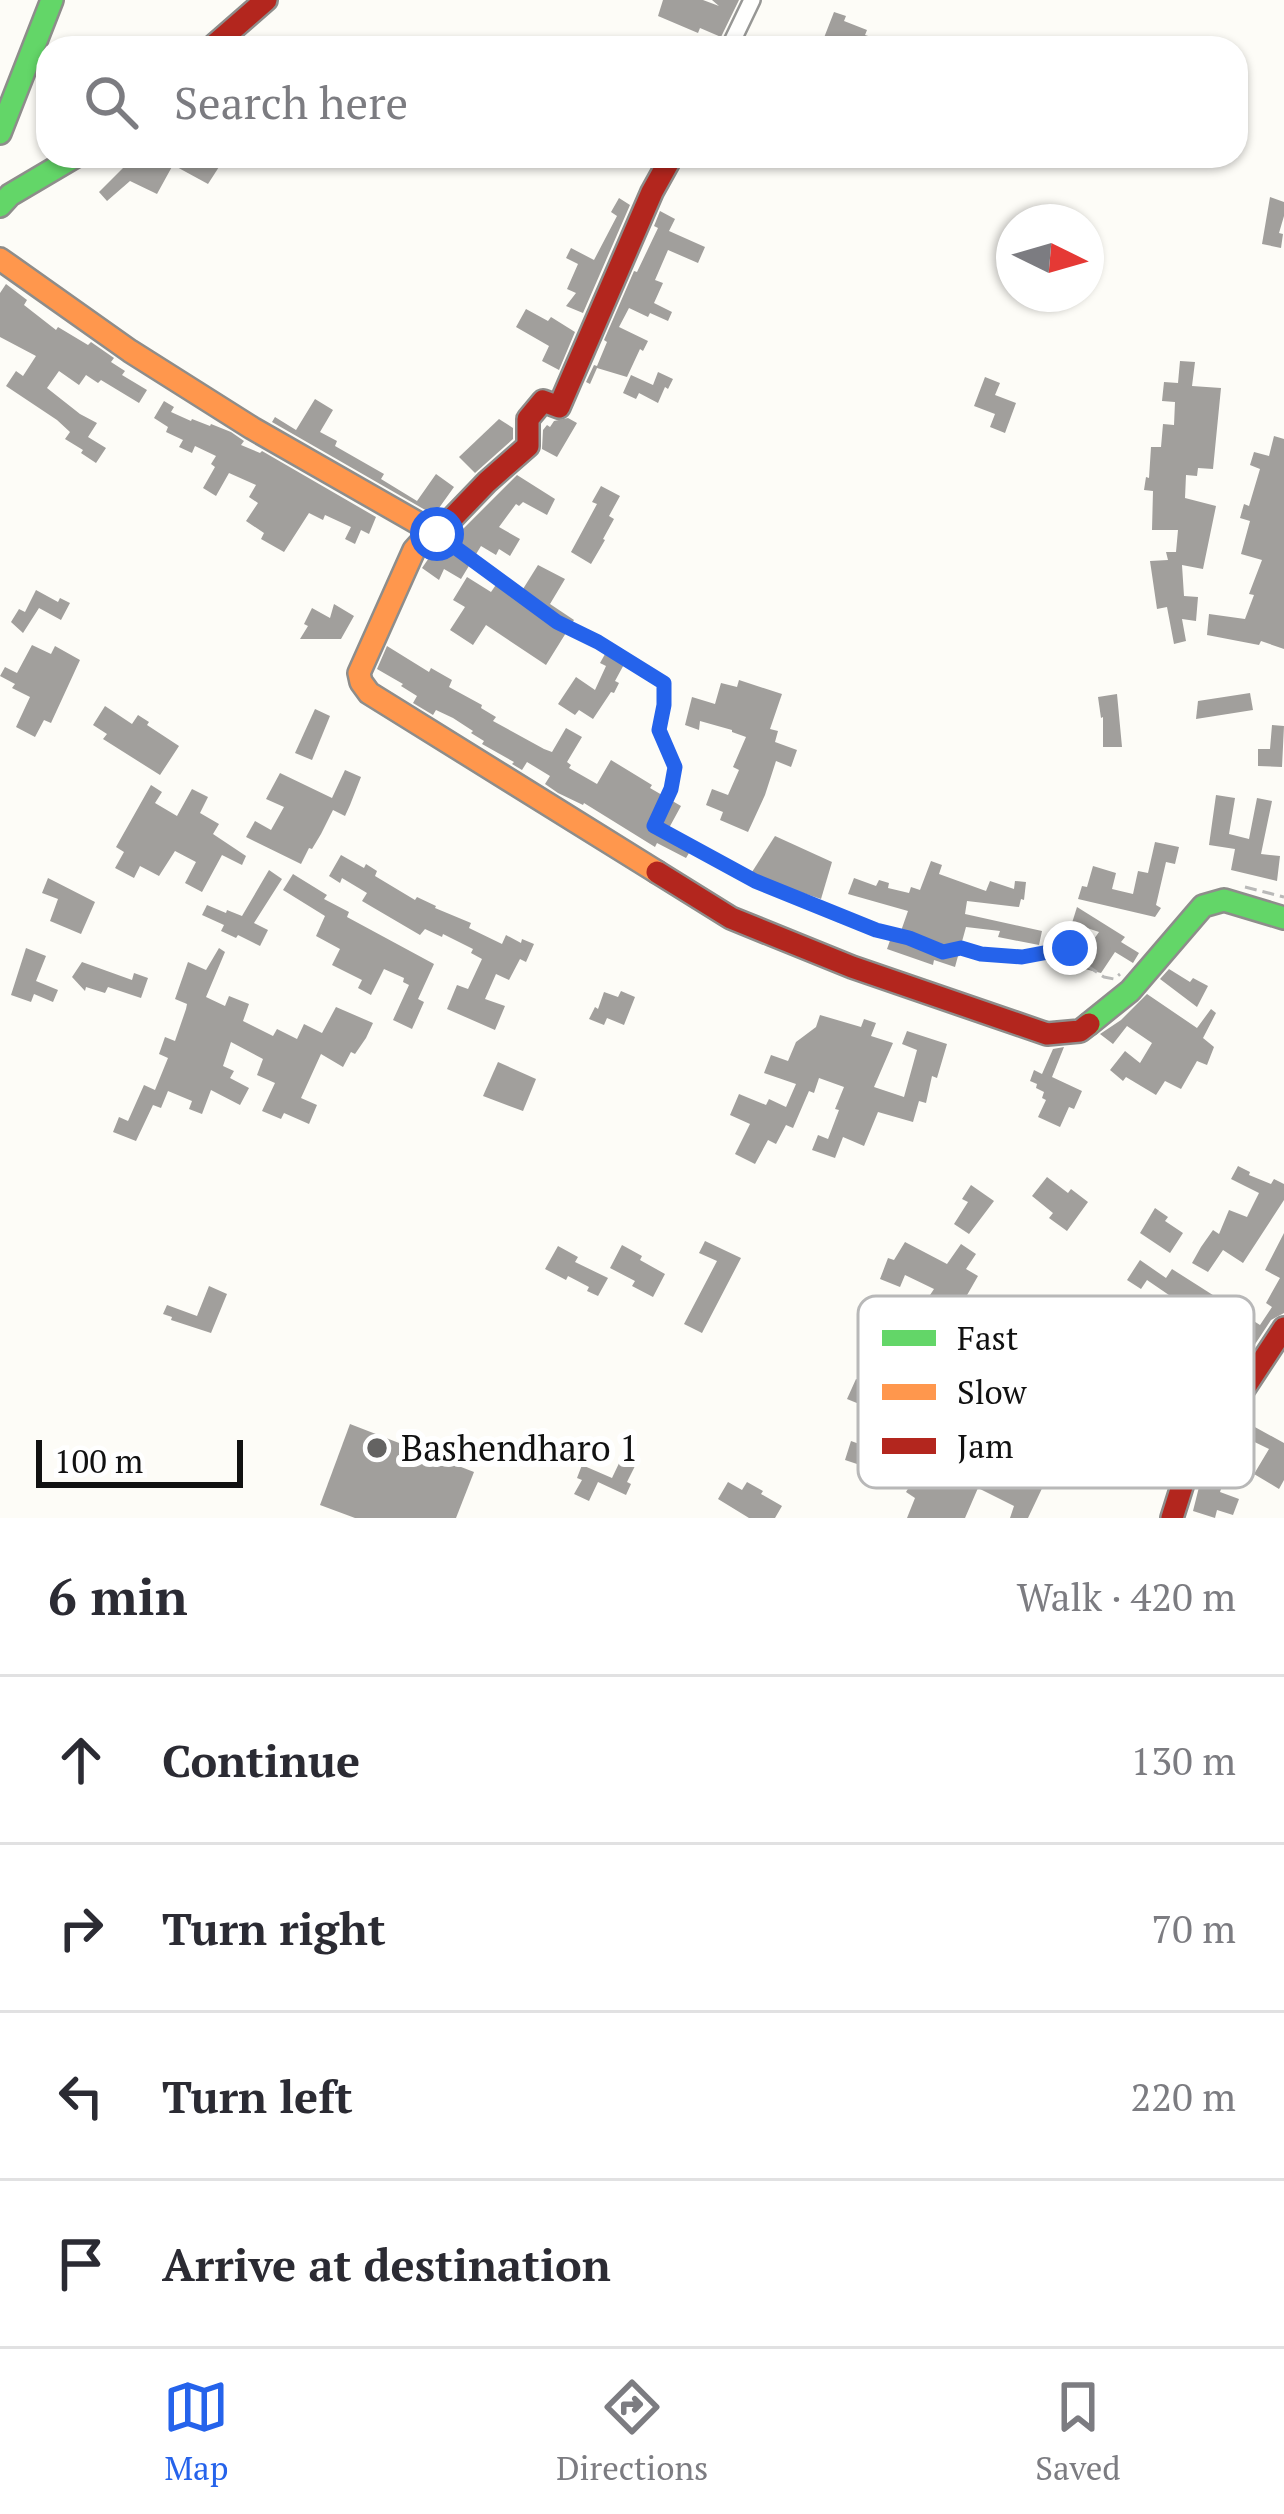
<!DOCTYPE html>
<html lang="en">
<head>
<meta charset="utf-8">
<style>
	:root { --surface:#fff; --page:#f7f7f7; --text:#2b2b33; --muted:#7c7c81; --line:#e1e1e2; --accent:#2563eb }
	body { margin:0; font-family:"PT Serif",serif; background:var(--page); color:var(--text) }
	.compass { position:absolute; left:996px; top:204px; width:108px; height:108px; border-radius:50%; background:var(--surface); box-shadow:0 3px 9px #0004; rotate:95deg }
	.scale { position:absolute; left:36px; bottom:30px; width:207px; box-sizing:border-box; padding-left:12px; border:6px solid #111; border-top:0; font-size:33px; line-height:42px; white-space:nowrap; color:#111; -webkit-text-stroke:9px #fff; paint-order:stroke }
	.stop { position:absolute; width:36px; height:36px; margin:-27px; border:9px solid #2563eb; border-radius:50%; background:#fff }
	.stop.end { background:#2563eb; border-color:#fff; box-shadow:0 3px 12px #0008 }
	.list { margin:0; padding:0; list-style:none }
	h2 { display:flex; justify-content:space-between; align-items:center; height:156px; margin:0; padding:0 48px; font-size:51px }
	h2 small { font-size:39px; font-weight:400; color:var(--muted) }
	.list li { display:grid; grid-template-columns:78px 1fr auto; gap:36px; align-items:center; box-sizing:border-box; height:168px; padding:0 48px; border-top:3px solid var(--line) }
	.list b { display:block; font-size:45px; white-space:nowrap }
	.list em { font-size:39px; font-style:normal; color:var(--muted) }
	.icon { flex:none; width:66px; height:66px; fill:none; stroke:currentColor; stroke-width:2; stroke-linecap:round; stroke-linejoin:round }
	.map { position:relative; flex:none; width:1284px; height:1518px; overflow:hidden }
	.search { position:absolute; background:var(--surface); box-shadow:0 3px 9px #0004; left:36px; right:36px; top:36px; height:132px; display:flex; align-items:center; gap:30px; box-sizing:border-box; padding:0 42px; border-radius:36px; color:var(--muted); font-size:45px }
	.sheet { height:828px; background:var(--surface) }
	nav { display:flex; justify-content:space-around; align-items:center; box-sizing:border-box; height:168px; border-top:3px solid var(--line); background:var(--surface); font-size:33px; color:var(--muted) }
	nav a { display:grid; justify-items:center; gap:6px }
	nav .on { color:var(--accent) }
	.map>svg:first-child { display:block }
	.building { fill:#a19f9c }
	.lines { fill:none; stroke-linecap:round; stroke-linejoin:round }
	.street-casing { stroke:#979795; stroke-width:20 }
	.fast-casing { stroke:#8e8d8b; stroke-width:26 }
	.slow-casing { stroke:#8e8d8b; stroke-width:26 }
	.jam-casing { stroke:#8e8d8b; stroke-width:26 }
	.path { stroke:#b9b9b8; stroke-width:3; stroke-dasharray:12 6; stroke-linecap:butt }
	.street { stroke:#fffffe; stroke-width:15 }
	.fast { stroke:#63d668; stroke-width:21 }
	.slow { stroke:#ff974d; stroke-width:21 }
	.jam { stroke:#b3261e; stroke-width:21 }
	.route { stroke:#2563eb; stroke-width:15 }
	.poi-dot { fill:#646362; stroke:#fff; stroke-width:4.5 }
	.labels { text-anchor:middle; stroke-width:12; stroke-linejoin:round; paint-order:stroke }
	.poi-label { font-size:36px; fill:#111; stroke:#fff; text-anchor:start }
	.key { fill:#fff; stroke:#b8b8b8; stroke-width:3 }
	.key-label { font-size:33px; fill:#111 }
</style>
</head>
<body>
<div class="map">
<svg width="1284" height="1518" viewBox="0 0 1284 1518">
	<rect width="100%" height="100%" fill="#fdfcf7"/>
	<g class="building">
		<polygon points="663,0 703,0 719,6 712,0 739,0 721,37 700,28 698,33 658,16"/>
		<polygon points="834,12 846,16 844,21 867,30 865,35 897,45 897,48 844,48 836,45 834,48 820,48"/>
		<polygon points="135,156 148,156 155,162 159,156 164,156 174,163 157,194 130,181 107,201 99,192"/>
		<polygon points="181,156 226,156 208,184 175,166"/>
		<polygon points="1270,197 1284,202 1284,216 1279,233 1283,234 1281,248 1262,244"/>
		<polygon points="619,198 630,205 583,313 566,306 576,293 567,289 578,264 566,258 571,248 594,260 617,216 611,212"/>
		<polygon points="660,211 675,219 669,231 705,247 698,263 668,250 655,280 663,283 654,303 672,312 668,321 650,313 648,317 629,308 619,327 648,341 643,351 640,349 627,377 597,368 590,384 586,382 594,365 597,366 607,342 604,340 634,271 637,272 658,228 654,226"/>
		<polygon points="6,284 27,300 24,305 56,330 58,327 88,345 91,342 114,358 111,362 125,371 122,375 147,390 139,403 101,380 98,383 86,375 79,385 59,371 47,388 80,414 97,423 88,437 106,448 96,463 81,453 83,450 65,439 70,432 57,420 6,386 16,371 23,376 36,356 0,337 0,293"/>
		<polygon points="526,309 548,321 551,317 575,332 559,370 542,361 549,346 516,327"/>
		<polygon points="1180,361 1195,362 1192,386 1221,388 1213,469 1198,468 1197,476 1186,475 1185,498 1216,506 1203,569 1182,565 1184,596 1198,597 1196,621 1182,619 1186,641 1174,644 1167,607 1157,609 1150,561 1168,560 1166,552 1176,552 1178,530 1152,530 1153,491 1144,490 1146,477 1149,478 1151,447 1161,447 1163,424 1174,425 1175,402 1162,401 1164,382 1178,383"/>
		<polygon points="658,372 673,379 668,389 665,387 658,403 639,393 636,399 623,393 631,375 653,385"/>
		<polygon points="985,377 1000,383 995,395 1016,403 1005,433 990,427 995,414 974,406"/>
		<polygon points="315,399 333,410 320,432 337,441 335,446 384,474 381,479 417,501 436,474 454,487 434,515 272,422 275,417 296,430"/>
		<polygon points="164,401 174,407 171,412 191,421 192,419 210,426 211,424 231,432 244,441 241,445 260,453 262,451 376,517 369,534 361,530 355,544 345,539 351,527 325,515 323,520 309,513 284,552 261,539 264,533 246,521 258,503 249,497 256,485 229,473 216,496 203,488 215,467 211,464 216,456 195,446 192,453 179,447 183,440 166,432 168,427 154,418"/>
		<polygon points="568,418 577,423 557,457 542,449 543,430 547,425 550,427 554,421"/>
		<polygon points="499,419 513,428 513,439 475,473 459,457"/>
		<polygon points="1274,436 1284,439 1284,649 1261,641 1259,645 1207,635 1209,614 1245,619 1254,595 1249,594 1262,560 1241,554 1250,521 1240,518 1244,504 1249,506 1260,469 1250,465 1254,452 1269,456"/>
		<polygon points="517,475 555,499 547,515 523,502 519,506 516,504 499,527 520,539 510,556 499,549 496,555 481,546 461,579 444,569 439,580 422,568 433,552 448,544"/>
		<polygon points="601,486 620,496 609,516 614,519 603,539 605,540 591,564 571,552 597,504 592,502"/>
		<polygon points="538,565 565,579 550,604 574,620 546,665 486,625 473,645 450,630 465,607 453,600 467,577 491,592 502,576 523,589"/>
		<polygon points="36,590 58,602 60,598 70,603 61,620 39,608 23,633 11,622 19,609 25,612"/>
		<polygon points="334,604 354,616 341,639 300,639 308,626 304,624 312,608 330,618"/>
		<polygon points="32,645 51,654 55,646 80,660 51,723 44,720 35,737 16,727 30,697 12,688 15,684 0,676 5,667 17,673"/>
		<polygon points="387,646 429,672 431,668 452,680 449,687 482,705 481,708 496,717 493,721 544,749 552,752 566,728 582,737 567,762 571,765 569,768 597,784 611,760 652,785 650,788 681,806 669,828 695,843 686,858 657,843 655,847 584,803 583,805 558,793 545,784 550,776 527,762 522,770 512,764 514,762 482,744 484,741 471,733 473,731 453,718 436,710 433,715 413,703 417,696 401,686 403,684 377,669"/>
		<polygon points="609,647 628,657 615,681 619,683 614,693 611,692 593,719 579,710 575,715 558,704 576,677 595,690 606,666 600,663"/>
		<polygon points="739,680 782,694 770,729 778,731 775,742 797,750 791,767 776,761 765,795 748,832 720,820 723,812 706,805 712,789 728,795 739,770 733,767 746,737 732,732 732,730 700,721 699,730 685,725 692,697 715,704 721,683 737,687"/>
		<polygon points="1250,693 1253,710 1196,719 1198,701"/>
		<polygon points="1117,694 1122,747 1103,747 1103,717 1101,718 1098,697"/>
		<polygon points="105,706 132,724 138,715 149,722 147,725 179,746 160,775 103,739 107,734 93,725"/>
		<polygon points="315,709 330,716 312,760 295,753"/>
		<polygon points="1272,725 1284,726 1282,767 1258,766 1258,749 1270,749"/>
		<polygon points="345,770 361,777 350,805 345,816 333,810 321,834 312,849 309,848 301,864 246,837 255,821 271,830 284,807 266,799 280,773 332,798"/>
		<polygon points="151,785 162,792 155,803 177,816 192,789 208,797 200,813 219,824 213,834 246,856 242,865 222,855 202,892 185,883 196,862 175,851 159,876 140,866 134,878 115,868 124,852 116,847"/>
		<polygon points="1216,795 1235,798 1229,834 1249,839 1257,798 1272,801 1261,854 1280,856 1277,881 1231,870 1235,849 1209,845"/>
		<polygon points="775,836 832,862 821,899 776,884 752,872"/>
		<polygon points="1155,842 1179,847 1175,864 1166,862 1156,905 1161,908 1155,917 1078,899 1082,886 1087,887 1093,866 1116,873 1112,889 1133,894 1138,871 1148,873"/>
		<polygon points="341,855 364,868 366,864 377,871 375,876 415,900 417,897 436,906 435,908 471,923 469,928 502,944 506,935 521,943 522,939 534,944 526,962 520,959 509,980 496,974 485,999 505,1006 495,1030 447,1009 457,985 468,989 482,959 471,953 473,949 443,934 442,937 425,929 420,935 362,901 367,893 342,878 340,883 329,876"/>
		<polygon points="931,861 942,865 939,874 986,891 990,881 1014,889 1015,881 1026,882 1024,900 1021,899 1019,907 967,901 965,914 1042,931 1039,945 998,937 1000,931 966,927 955,967 934,960 933,965 887,949 894,929 901,931 908,911 848,894 854,878 876,886 879,880 889,883 888,888 909,893 911,887 920,890"/>
		<polygon points="269,870 282,879 254,923 268,930 260,946 238,935 236,938 221,931 224,925 202,915 207,905 226,913 227,910 242,916"/>
		<polygon points="293,874 327,895 324,899 349,912 347,917 434,964 418,999 424,1002 412,1029 393,1020 409,985 403,982 404,978 384,969 371,995 358,988 362,980 332,965 340,949 316,936 325,916 283,890"/>
		<polygon points="48,878 95,902 81,934 50,921 58,899 42,893"/>
		<polygon points="1077,907 1125,937 1121,942 1139,953 1133,963 1115,952 1101,973 1060,963 1064,949 1084,953 1099,932 1072,923"/>
		<polygon points="26,948 46,956 36,981 58,990 53,1002 34,994 31,1002 11,995"/>
		<polygon points="219,948 225,952 206,997 225,1006 229,996 249,1004 243,1021 273,1036 277,1029 297,1039 304,1024 322,1033 336,1007 373,1023 366,1038 355,1054 351,1052 343,1067 321,1054 301,1098 317,1105 309,1124 284,1113 281,1119 262,1111 275,1083 257,1075 263,1059 231,1042 223,1066 234,1071 230,1078 249,1088 240,1105 211,1090 202,1114 189,1109 192,1101 168,1091 161,1108 153,1105 136,1141 113,1132 119,1117 128,1121 144,1085 155,1090 168,1058 159,1054 165,1037 175,1041 186,1009 187,1004 175,999 188,962 206,970"/>
		<polygon points="82,962 132,980 134,973 148,978 141,998 108,987 105,993 86,987 85,991 72,977"/>
		<polygon points="1169,969 1190,982 1193,978 1208,986 1197,1007 1160,979"/>
		<polygon points="621,991 635,997 624,1025 607,1018 604,1025 589,1019 595,1007 598,1009 604,992 618,997"/>
		<polygon points="1147,994 1197,1028 1211,1009 1216,1013 1203,1038 1214,1047 1207,1065 1197,1061 1181,1089 1165,1081 1156,1095 1126,1077 1123,1081 1110,1070 1125,1051 1140,1063 1152,1043 1127,1026 1113,1044 1100,1034 1121,1020"/>
		<polygon points="820,1015 861,1027 864,1019 876,1023 871,1036 893,1043 874,1087 904,1097 917,1050 902,1044 907,1031 947,1044 937,1078 932,1076 926,1103 919,1101 913,1122 878,1112 864,1146 843,1137 835,1158 812,1150 818,1135 828,1139 839,1110 835,1109 844,1087 819,1078 814,1093 809,1091 793,1128 786,1125 776,1144 768,1140 755,1164 735,1154 750,1124 730,1115 739,1094 766,1105 769,1099 786,1107 796,1084 764,1073 771,1055 788,1061 796,1042 816,1027"/>
		<polygon points="1064,1047 1052,1077 1082,1091 1074,1109 1069,1107 1060,1127 1038,1117 1046,1100 1042,1098 1044,1092 1036,1088 1037,1084 1030,1081 1034,1070 1042,1074 1053,1049"/>
		<polygon points="498,1062 536,1079 523,1111 483,1096"/>
		<polygon points="1238,1166 1250,1172 1249,1175 1271,1184 1274,1179 1284,1184 1284,1200 1243,1263 1223,1250 1208,1272 1192,1263 1201,1247 1213,1230 1219,1234 1229,1210 1247,1217 1259,1193 1231,1179"/>
		<polygon points="1047,1177 1068,1193 1071,1189 1088,1202 1067,1231 1049,1218 1053,1213 1032,1196"/>
		<polygon points="971,1185 994,1201 969,1234 954,1224 968,1202 962,1199"/>
		<polygon points="1155,1208 1168,1217 1165,1221 1183,1233 1170,1253 1140,1233"/>
		<polygon points="1284,1233 1284,1313 1271,1320 1246,1358 1242,1356 1235,1374 1220,1368 1188,1345 1186,1352 1170,1346 1179,1324 1175,1321 1185,1306 1147,1280 1141,1289 1127,1280 1140,1260 1166,1278 1172,1269 1260,1325 1272,1307 1266,1303 1280,1278 1265,1270"/>
		<polygon points="705,1241 741,1258 702,1333 684,1324 717,1261 699,1253"/>
		<polygon points="905,1242 947,1264 961,1244 976,1254 966,1269 978,1276 955,1316 928,1298 934,1289 905,1275 900,1287 880,1279 888,1258 894,1260"/>
		<polygon points="622,1245 642,1256 640,1260 665,1274 653,1297 632,1286 635,1281 610,1268"/>
		<polygon points="558,1246 578,1257 575,1262 608,1278 598,1296 587,1291 589,1287 568,1276 566,1280 545,1269"/>
		<polygon points="209,1286 227,1294 211,1333 171,1320 172,1317 163,1314 167,1305 197,1316"/>
		<polygon points="892,1371 912,1380 890,1430 887,1429 872,1469 845,1460 851,1441 862,1445 874,1410 847,1399 856,1379 884,1391"/>
		<polygon points="999,1388 1032,1408 1020,1428 1006,1420 985,1457 996,1463 990,1474 1024,1489 1030,1474 1046,1480 1028,1518 1010,1518 1014,1506 978,1488 965,1518 907,1518 915,1498 906,1492 921,1468 907,1461 941,1396 970,1410 951,1443 972,1453 996,1413 988,1409"/>
		<polygon points="1244,1421 1284,1443 1284,1480 1279,1489 1254,1474 1269,1449 1238,1434"/>
		<polygon points="350,1424 474,1472 456,1518 355,1518 320,1505"/>
		<polygon points="622,1457 636,1464 627,1482 631,1484 626,1495 598,1482 589,1501 574,1494 582,1480 577,1478 582,1465 612,1478"/>
		<polygon points="1213,1463 1228,1468 1220,1492 1239,1499 1233,1515 1217,1510 1215,1518 1193,1511 1200,1483"/>
		<polygon points="728,1482 742,1490 747,1482 763,1491 761,1494 782,1506 775,1518 749,1518 718,1499"/>
	</g>
	<g class="lines">
		<g class="street-casing">
			<polyline id="street" points="729,48 752,0"/>
		</g>
		<g class="fast-casing">
			<g id="fast">
				<polyline points="0,133 52,0"/>
				<polyline points="0,206 10,195 76,156"/>
				<polyline points="1089,1024 1130,991 1203,906 1224,900 1284,918"/>
			</g>
		</g>
		<g class="slow-casing">
			<polyline id="slow" points="0,259 130,351 252,428 437,534 424,539 414,550 359,673 361,682 369,693 657,872"/>
		</g>
		<g class="jam-casing">
			<g id="jam">
				<polyline points="211,48 266,0"/>
				<polyline points="437,534 487,482 528,446 528,419 543,401 559,407 652,192 672,156"/>
				<polyline points="657,872 731,918 852,967 1047,1034 1080,1031 1089,1024"/>
				<polyline points="1172,1518 1184,1480 1284,1328"/>
			</g>
		</g>
		<g class="path">
			<polyline points="449,543 557,622 598,642 664,684 664,705 659,730 675,767 672,789 654,826 755,881 876,930 909,938 943,952 961,948 981,954 1022,957 1070,948 1078,949 1080,961 1104,977 1114,979 1120,974"/>
			<polyline points="1245,887 1284,897"/>
		</g>
		<use href="#street" class="street"/>
		<use href="#fast" class="fast"/>
		<use href="#slow" class="slow"/>
		<use href="#jam" class="jam"/>
	</g>
	<g class="lines">
		<polyline class="route" points="437,534 557,622 598,642 664,683 664,705 659,730 675,767 671,789 654,826 755,881 876,930 909,938 943,952 961,948 981,954 1022,957 1070,948"/>
	</g>
	<circle class="poi-dot" cx="377" cy="1448" r="12"/>
	<g class="labels">
		<g class="poi-label">
			<text x="401" y="1461">Bashendharo 1</text>
		</g>
	</g>
	<rect x="858" y="1296" width="396" height="192" rx="18" class="key"/>
	<rect x="882" y="1330" width="54" height="16" fill="#63d668"/>
	<rect x="882" y="1384" width="54" height="16" fill="#ff974d"/>
	<rect x="882" y="1438" width="54" height="16" fill="#b3261e"/>
	<g class="key-label">
		<text x="957" y="1350">Fast</text>
		<text x="957" y="1404">Slow</text>
		<text x="957" y="1458">Jam</text>
	</g>
</svg>
<svg class="compass" viewBox="-18 -18 36 36"><path d="M0-13l5 13h-10z" fill="#e53935"/><path d="M0 13l5-13h-10z" fill="#7c7c81"/></svg>
<div class="scale">100 m</div>
<div class="stop" style="left:437px;top:534px"></div>
<div class="stop end" style="left:1070px;top:948px"></div>
<div class="search"><svg class="icon" aria-label="search" viewBox="0 0 24 24"><circle cx="10" cy="10" r="6"/><path d="M15 15l6 6"/></svg>Search here</div>
</div>
<section class="sheet">
<h2>6 min<small>Walk · 420 m</small></h2>
<ul class="list">
<li><svg class="icon" aria-label="ahead" viewBox="0 0 24 24"><path d="M12 20V5M6 11l6-6 6 6"/></svg><div><b>Continue</b></div><em>130 m</em></li>
<li><svg class="icon" aria-label="right" viewBox="0 0 24 24"><path d="M7 20v-9h11M14 6l5 5-5 5"/></svg><div><b>Turn right</b></div><em>70 m</em></li>
<li><svg class="icon" aria-label="left" viewBox="0 0 24 24"><path d="M17 20v-9H6M10 6l-5 5 5 5"/></svg><div><b>Turn left</b></div><em>220 m</em></li>
<li><svg class="icon" aria-label="arrive" viewBox="0 0 24 24"><path d="M6 21V4h12l-3 4 3 4H6"/></svg><div><b>Arrive at destination</b></div></li>
</ul>
</section>
<nav>
<a class="on"><svg class="icon" aria-label="map" viewBox="0 0 24 24"><path d="M3 6l6-2 6 2 6-2v14l-6 2-6-2-6 2zM9 4v14M15 6v14"/></svg>Map</a>
<a><svg class="icon" aria-label="directions" viewBox="0 0 24 24"><path d="M12 3l9 9-9 9-9-9zM9 14v-3h6M13 9l2 2-2 2"/></svg>Directions</a>
<a><svg class="icon" aria-label="saved" viewBox="0 0 24 24"><path d="M7 4h10v16l-5-4-5 4z"/></svg>Saved</a>
</nav>
</body>
</html>
